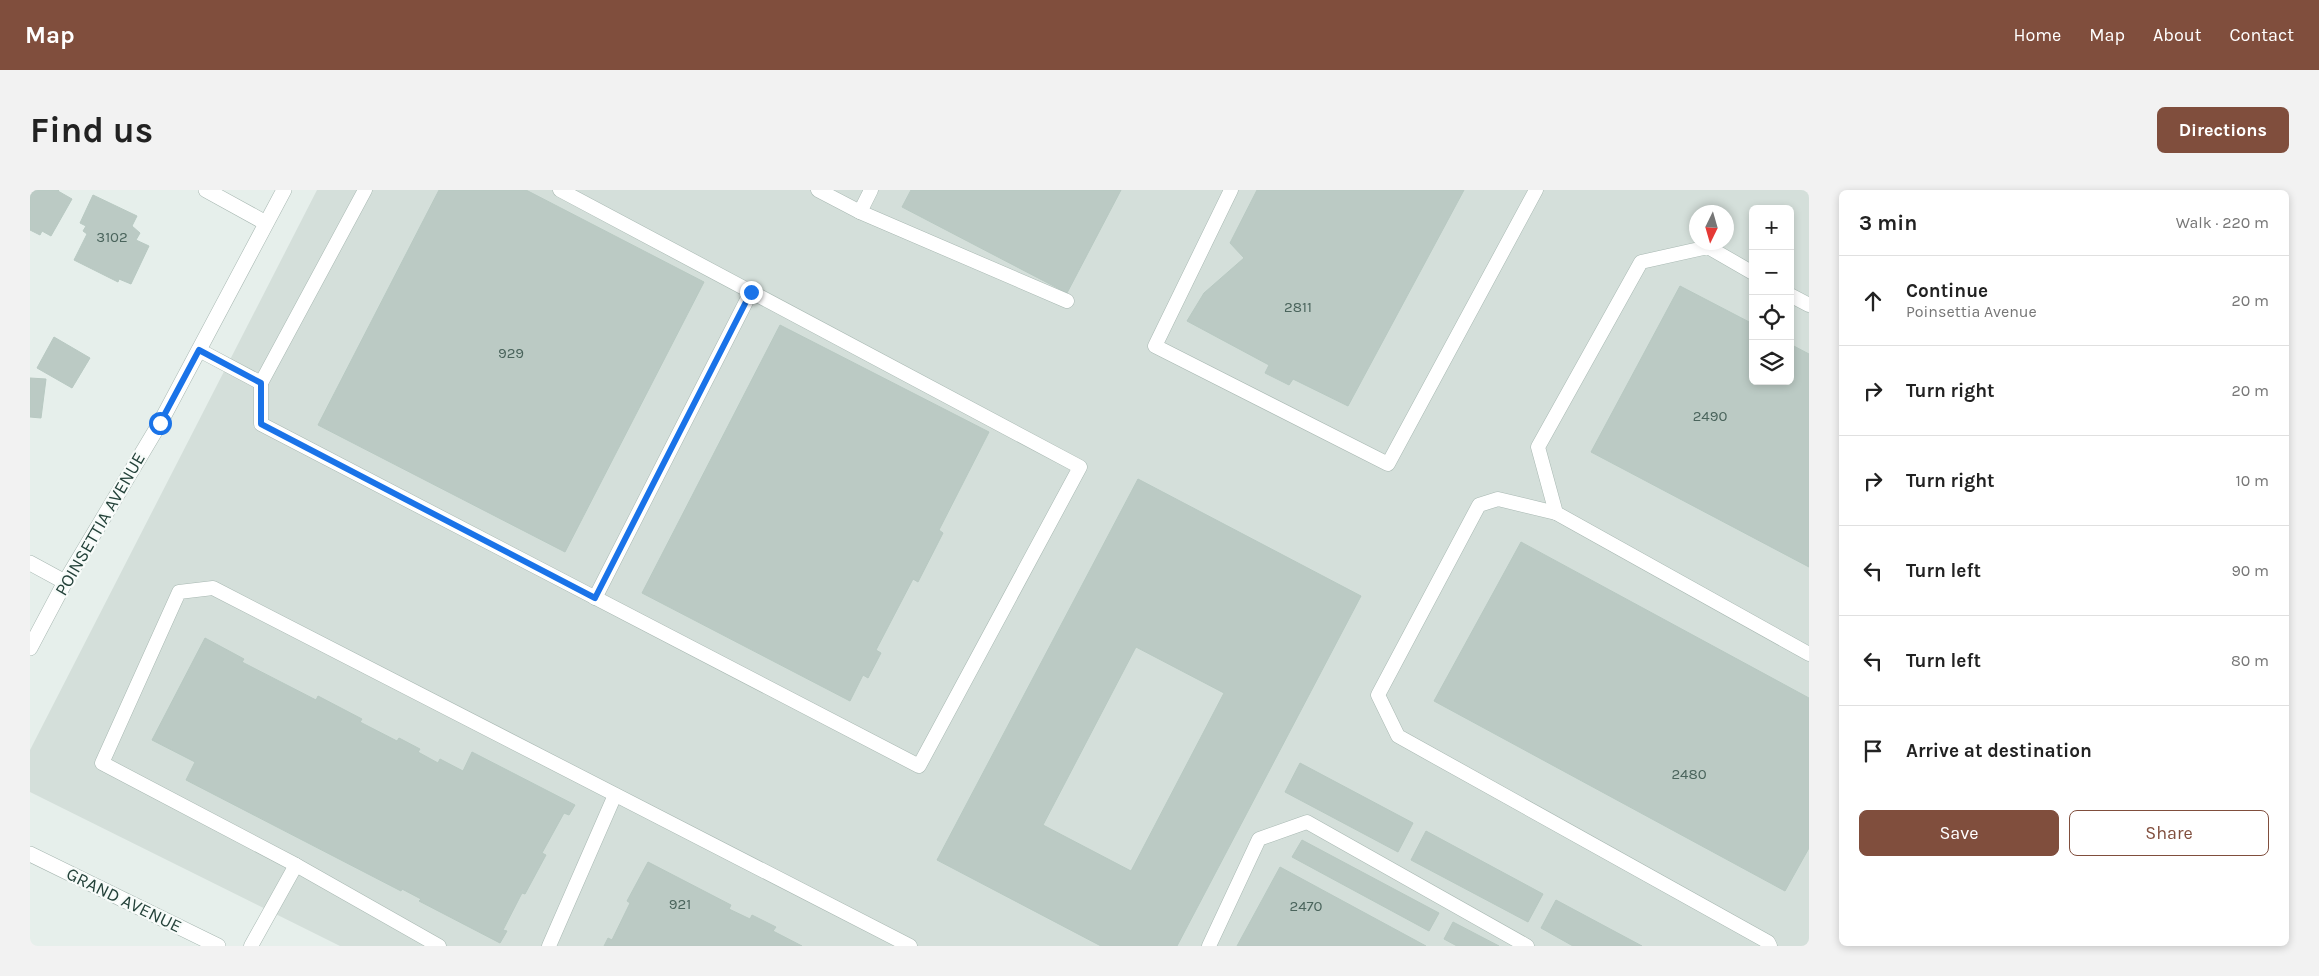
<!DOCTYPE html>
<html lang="en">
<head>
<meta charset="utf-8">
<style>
	:root { --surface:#fff; --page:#f2f2f2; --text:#222; --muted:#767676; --line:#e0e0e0; --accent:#804e3d }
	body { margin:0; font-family:Karla,sans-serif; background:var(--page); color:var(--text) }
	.controls { position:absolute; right:15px; top:15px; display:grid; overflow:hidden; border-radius:8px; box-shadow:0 2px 8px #0003 }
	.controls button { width:45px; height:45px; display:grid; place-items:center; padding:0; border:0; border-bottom:1px solid var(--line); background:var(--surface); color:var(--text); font:25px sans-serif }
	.compass { position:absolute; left:1659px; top:15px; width:45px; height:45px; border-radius:50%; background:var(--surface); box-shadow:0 2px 8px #0003; rotate:185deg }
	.stop { position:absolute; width:15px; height:15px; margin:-11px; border:4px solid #1a73e8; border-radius:50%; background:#fff }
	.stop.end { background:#1a73e8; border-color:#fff; box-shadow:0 1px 5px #0008 }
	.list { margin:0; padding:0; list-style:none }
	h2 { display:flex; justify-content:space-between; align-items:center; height:65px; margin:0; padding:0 20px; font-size:21px }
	h2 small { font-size:16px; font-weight:400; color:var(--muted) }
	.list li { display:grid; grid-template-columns:32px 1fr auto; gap:15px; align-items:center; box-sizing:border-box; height:90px; padding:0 20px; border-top:1px solid var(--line) }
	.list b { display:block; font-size:19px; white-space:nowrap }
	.list p { margin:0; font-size:16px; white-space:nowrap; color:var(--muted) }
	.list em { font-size:16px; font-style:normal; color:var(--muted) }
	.actions { display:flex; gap:10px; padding:15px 20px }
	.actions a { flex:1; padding:11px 0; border:1px solid var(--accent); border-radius:8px; text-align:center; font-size:18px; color:var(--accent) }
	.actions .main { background:var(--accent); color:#fff }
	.icon { flex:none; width:28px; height:28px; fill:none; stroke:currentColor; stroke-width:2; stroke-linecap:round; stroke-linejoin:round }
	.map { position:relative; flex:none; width:1779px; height:756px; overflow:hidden; border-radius:8px }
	header { display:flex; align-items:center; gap:30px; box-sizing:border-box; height:70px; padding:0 25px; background:var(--accent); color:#fff }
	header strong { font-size:24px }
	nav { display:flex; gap:28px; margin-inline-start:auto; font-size:18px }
	.intro { display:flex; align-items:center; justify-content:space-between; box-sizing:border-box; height:120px; padding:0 30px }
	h1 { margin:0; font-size:35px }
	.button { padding:12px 22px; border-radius:8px; background:var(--accent); color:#fff; font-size:18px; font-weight:700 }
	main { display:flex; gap:30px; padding:0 30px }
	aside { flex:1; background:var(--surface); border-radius:8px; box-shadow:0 2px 8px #0003 }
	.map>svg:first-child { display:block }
	.built { fill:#d4dfda; fill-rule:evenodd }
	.building { fill:#bbcac4; stroke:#b8c9c2; fill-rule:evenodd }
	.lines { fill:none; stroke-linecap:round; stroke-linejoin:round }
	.service-casing { stroke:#a8b8b2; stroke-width:15 }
	.minor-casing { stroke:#a8b8b2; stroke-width:16 }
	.tertiary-casing { stroke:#a8b8b2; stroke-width:16 }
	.service { stroke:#fff; stroke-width:14 }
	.minor { stroke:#fff; stroke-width:15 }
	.tertiary { stroke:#fff; stroke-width:15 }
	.route { stroke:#1a73e8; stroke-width:6 }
	.labels { text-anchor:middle; stroke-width:4.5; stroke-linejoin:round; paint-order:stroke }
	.number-label { font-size:15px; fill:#4a645c }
	.street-label { font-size:18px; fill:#24423a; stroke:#f7fbf9 }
</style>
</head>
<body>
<header>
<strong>Map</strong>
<nav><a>Home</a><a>Map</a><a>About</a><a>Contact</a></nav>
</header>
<div class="intro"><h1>Find us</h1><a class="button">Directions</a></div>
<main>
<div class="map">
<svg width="1779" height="756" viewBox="0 0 1779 756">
	<rect width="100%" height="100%" fill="#e6efeb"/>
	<path class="built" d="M287,0h1492v756h-1469l-310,-154v-42zM1723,19h37v172h-37zM1666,22h30v30h-30z"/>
	<g class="building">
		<polygon points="0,0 29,0 28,1 42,9 21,46 12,41 10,45 0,40"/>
		<polygon points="409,0 496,0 674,92 535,362 288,235"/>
		<polygon points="881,0 1091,0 1037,103 872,17"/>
		<polygon points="1227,0 1434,0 1318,216 1263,189 1259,195 1235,183 1239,175 1157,131 1174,103 1214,68 1200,53"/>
		<polygon points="63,5 107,26 102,36 110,43 106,50 119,56 101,94 89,89 88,92 44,70 57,44 53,41 56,36 50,33"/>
		<polygon points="1650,96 1723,134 1723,191 1760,191 1760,154 1779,164 1779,377 1561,262"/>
		<polygon points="750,135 959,242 909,340 913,343 888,392 883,389 846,460 851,463 838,488 833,485 820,511 612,403"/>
		<polygon points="24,147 60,168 42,198 7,178"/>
		<polygon points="0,188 16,189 11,228 0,227"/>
		<path d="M1108,289l223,117 -184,350h-76l-164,-86zM1106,457l88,46 -93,178 -88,-46z"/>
		<polygon points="1491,352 1779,508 1779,658 1755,701 1404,511"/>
		<polygon points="175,448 214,469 212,472 286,510 288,506 332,529 330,532 367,551 369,548 390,559 388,562 408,573 410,569 433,581 442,562 545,615 539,625 534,623 512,663 516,665 495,704 492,703 473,740 477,741 470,753 389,711 391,709 372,699 371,701 156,590 165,572 122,550"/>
		<polygon points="1270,573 1383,633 1368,662 1255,602"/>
		<polygon points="1396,641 1513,704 1498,732 1381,670"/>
		<polygon points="1272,650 1409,723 1399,741 1262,667"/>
		<polygon points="618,672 701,715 699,719 720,729 722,725 746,737 743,741 772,756 574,756 578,748 582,750 600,713 597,711"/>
		<polygon points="1250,677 1396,756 1207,756"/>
		<polygon points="1526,710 1612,756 1543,756 1511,738"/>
		<polygon points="1423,732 1469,756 1427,756 1414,749"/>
	</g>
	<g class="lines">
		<g class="service-casing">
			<g id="service">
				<polyline points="788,0 830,22"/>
				<polyline points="841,0 830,22 1037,111"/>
				<polyline points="1201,0 1125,156 1358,274 1506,0"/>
				<polyline points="1723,83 1678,57 1611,72 1508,257 1526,323 1779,464"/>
				<polyline points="1760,105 1779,115"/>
				<polyline points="169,160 231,193 231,234 889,576 1050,277 530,0"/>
				<polyline points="231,193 335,0"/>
				<polyline points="1526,323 1468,309 1449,315 1348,505 1368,546 1738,752 1740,756"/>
				<polyline points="565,408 721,102"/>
				<polyline points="221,756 266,675"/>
				<polyline points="409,756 266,675 72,573 149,402 183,398 880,756"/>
				<polyline points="519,756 585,605"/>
				<polyline points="1179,756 1229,649 1277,632 1497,756"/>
			</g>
		</g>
		<g class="minor-casing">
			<g id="minor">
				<polyline points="176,0 236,33"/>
				<polyline points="0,373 35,392"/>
				<polyline points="0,664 188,756"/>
			</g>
		</g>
		<g class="tertiary-casing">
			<polyline id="tertiary" points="0,458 35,392 130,233 254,0"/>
		</g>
		<use href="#service" class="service"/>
		<use href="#minor" class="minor"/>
		<use href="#tertiary" class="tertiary"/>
	</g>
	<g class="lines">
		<polyline class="route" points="130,233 169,160 231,193 231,234 565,408 721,102"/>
	</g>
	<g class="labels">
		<g class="number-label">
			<text x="82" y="52">3102</text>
			<text x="1268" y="122">2811</text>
			<text x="481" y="168">929</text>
			<text x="1680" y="231">2490</text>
			<text x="1659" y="589">2480</text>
			<text x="650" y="719">921</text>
			<text x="1276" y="721">2470</text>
		</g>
		<g class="street-label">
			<text transform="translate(70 334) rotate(-60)" y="6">POINSETTIA AVENUE</text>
			<text transform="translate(94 710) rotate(26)" y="6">GRAND AVENUE</text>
		</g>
	</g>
</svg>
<div class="controls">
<button>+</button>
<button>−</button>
<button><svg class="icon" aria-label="locate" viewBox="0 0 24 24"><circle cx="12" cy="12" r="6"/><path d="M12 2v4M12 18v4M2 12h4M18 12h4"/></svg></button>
<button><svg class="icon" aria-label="layers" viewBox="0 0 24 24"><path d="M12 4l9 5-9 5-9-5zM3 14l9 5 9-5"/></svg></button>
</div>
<svg class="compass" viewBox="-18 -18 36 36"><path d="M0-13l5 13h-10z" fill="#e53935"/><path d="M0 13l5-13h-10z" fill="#767676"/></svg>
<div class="stop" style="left:130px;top:233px"></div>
<div class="stop end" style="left:721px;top:102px"></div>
</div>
<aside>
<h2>3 min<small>Walk · 220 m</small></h2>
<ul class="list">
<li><svg class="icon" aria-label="ahead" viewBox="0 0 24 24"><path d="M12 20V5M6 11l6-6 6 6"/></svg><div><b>Continue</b><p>Poinsettia Avenue</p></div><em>20 m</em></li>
<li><svg class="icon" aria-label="right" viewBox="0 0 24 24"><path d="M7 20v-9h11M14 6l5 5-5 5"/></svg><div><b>Turn right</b></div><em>20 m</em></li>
<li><svg class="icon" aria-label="right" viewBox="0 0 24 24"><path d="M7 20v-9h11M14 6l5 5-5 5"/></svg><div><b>Turn right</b></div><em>10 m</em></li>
<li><svg class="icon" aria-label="left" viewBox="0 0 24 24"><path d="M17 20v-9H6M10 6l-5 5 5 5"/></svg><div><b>Turn left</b></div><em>90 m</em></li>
<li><svg class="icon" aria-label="left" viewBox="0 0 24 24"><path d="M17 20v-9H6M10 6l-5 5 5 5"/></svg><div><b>Turn left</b></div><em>80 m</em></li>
<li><svg class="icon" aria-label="arrive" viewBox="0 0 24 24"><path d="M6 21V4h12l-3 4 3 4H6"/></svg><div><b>Arrive at destination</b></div></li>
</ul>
<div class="actions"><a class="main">Save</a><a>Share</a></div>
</aside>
</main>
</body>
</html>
